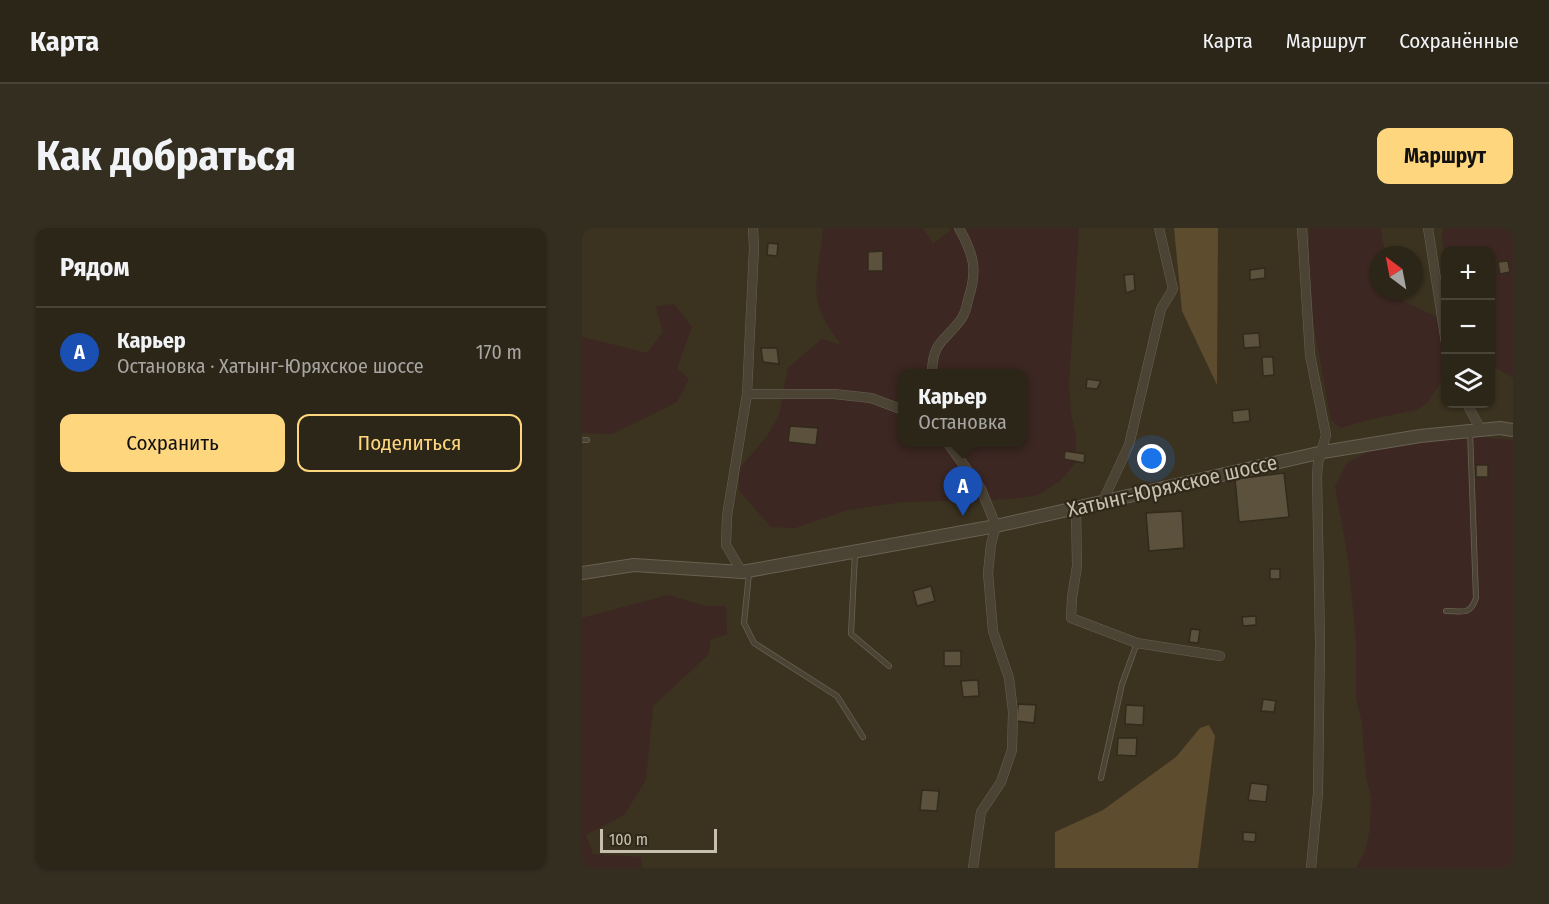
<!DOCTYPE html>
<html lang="ru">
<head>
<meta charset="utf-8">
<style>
	:root { --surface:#2c2618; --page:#342e21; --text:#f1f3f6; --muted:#a6a5a2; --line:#484337; --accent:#fed67e }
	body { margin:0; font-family:"Fira Sans Condensed",sans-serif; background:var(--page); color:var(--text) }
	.controls { position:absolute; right:18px; top:18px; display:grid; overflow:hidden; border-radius:12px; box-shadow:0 2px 4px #0004 }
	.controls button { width:54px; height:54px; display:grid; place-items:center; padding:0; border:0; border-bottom:2px solid var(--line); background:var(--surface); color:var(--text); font:30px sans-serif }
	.compass { position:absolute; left:787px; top:18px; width:54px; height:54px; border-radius:50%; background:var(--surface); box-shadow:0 2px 4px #0004; rotate:328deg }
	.scale { position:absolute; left:18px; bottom:15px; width:117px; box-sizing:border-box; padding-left:6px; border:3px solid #c7c0af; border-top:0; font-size:16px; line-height:21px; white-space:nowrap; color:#c7c0af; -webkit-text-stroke:4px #30281a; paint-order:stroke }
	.you { position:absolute; left:570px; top:231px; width:21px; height:21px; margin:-15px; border:4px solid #fff; border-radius:50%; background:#1a73e8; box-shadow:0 0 0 9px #1a73e833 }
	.badge { display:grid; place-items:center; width:39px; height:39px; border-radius:50%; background:var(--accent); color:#fff; font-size:20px; font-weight:700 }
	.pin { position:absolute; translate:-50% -50px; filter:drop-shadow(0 2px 3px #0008) }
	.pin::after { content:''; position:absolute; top:32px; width:21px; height:18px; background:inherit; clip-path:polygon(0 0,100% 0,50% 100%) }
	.popup { position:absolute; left:316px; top:141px; width:129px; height:78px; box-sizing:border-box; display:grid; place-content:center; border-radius:12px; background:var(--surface); filter:drop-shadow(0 2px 4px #0005); font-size:20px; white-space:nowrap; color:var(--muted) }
	.popup b { font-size:22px; color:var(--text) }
	.popup::after { content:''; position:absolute; left:50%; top:100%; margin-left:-12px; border:12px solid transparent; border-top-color:var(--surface) }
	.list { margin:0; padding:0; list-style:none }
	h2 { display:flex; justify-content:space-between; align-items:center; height:78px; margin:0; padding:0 24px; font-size:26px }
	h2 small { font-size:20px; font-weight:400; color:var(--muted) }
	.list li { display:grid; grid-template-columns:39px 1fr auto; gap:18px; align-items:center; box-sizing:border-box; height:90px; padding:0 24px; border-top:2px solid var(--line) }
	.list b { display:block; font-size:22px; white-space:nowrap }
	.list p { margin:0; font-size:20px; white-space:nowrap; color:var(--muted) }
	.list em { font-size:20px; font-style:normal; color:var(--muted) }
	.actions { display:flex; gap:12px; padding:18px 24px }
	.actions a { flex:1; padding:14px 0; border:2px solid var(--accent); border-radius:12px; text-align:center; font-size:21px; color:var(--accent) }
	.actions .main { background:var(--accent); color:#111 }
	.icon { flex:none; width:33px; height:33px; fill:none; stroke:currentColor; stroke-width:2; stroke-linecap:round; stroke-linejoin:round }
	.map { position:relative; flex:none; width:931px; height:640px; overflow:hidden; border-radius:12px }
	header { display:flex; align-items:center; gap:36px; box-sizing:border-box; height:84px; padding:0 30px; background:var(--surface); border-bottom:2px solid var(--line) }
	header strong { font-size:28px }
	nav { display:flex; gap:33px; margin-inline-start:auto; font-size:21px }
	.intro { display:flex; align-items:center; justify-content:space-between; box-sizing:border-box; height:144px; padding:0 36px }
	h1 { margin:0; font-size:42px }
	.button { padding:15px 27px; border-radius:12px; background:var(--accent); color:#111; font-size:21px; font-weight:700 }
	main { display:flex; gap:36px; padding:0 36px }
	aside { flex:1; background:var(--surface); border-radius:12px; box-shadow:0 2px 4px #0004 }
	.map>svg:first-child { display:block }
	.green { fill:#3c2722; fill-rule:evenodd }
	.water { fill:#5d4c2e }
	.building { fill:#5b513c; stroke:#322a1b; stroke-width:1.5 }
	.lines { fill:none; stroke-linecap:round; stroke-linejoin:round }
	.service-casing { stroke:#696152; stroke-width:6 }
	.minor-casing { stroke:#696152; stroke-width:10 }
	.tertiary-casing { stroke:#696152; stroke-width:14 }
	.service { stroke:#4b4334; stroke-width:4.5 }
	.minor { stroke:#4b4334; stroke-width:9 }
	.tertiary { stroke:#4b4334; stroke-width:12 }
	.labels { text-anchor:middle; stroke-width:4.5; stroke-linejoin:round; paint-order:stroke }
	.street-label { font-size:21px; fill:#c7c0af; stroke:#30281a }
</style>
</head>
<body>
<header>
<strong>Карта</strong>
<nav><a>Карта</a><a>Маршрут</a><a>Сохранённые</a></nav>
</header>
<div class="intro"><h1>Как добраться</h1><a class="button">Маршрут</a></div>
<main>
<aside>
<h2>Рядом<small></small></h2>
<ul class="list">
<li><span class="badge" style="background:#1a4fb4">A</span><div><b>Карьер</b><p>Остановка · Хатынг-Юряхское шоссе</p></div><em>170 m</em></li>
</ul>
<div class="actions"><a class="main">Сохранить</a><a>Поделиться</a></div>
</aside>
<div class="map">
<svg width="931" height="640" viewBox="0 0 931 640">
	<rect width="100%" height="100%" fill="#3b3220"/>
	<g class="green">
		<path d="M241,0h100l10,16 17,-13 1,-3h128l-10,155 2,30 5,23v26l-16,19 -22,14 -26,4 -110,3 -54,8 -53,18 -24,-1 -32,-37v-21l29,-34 11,-20 9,-47 34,-29 19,6c-9,-13 -19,-26 -23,-42 -5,-23 4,-51 5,-75zM321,146h120v68h-120z"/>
		<polygon points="727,0 799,0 803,27 796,27 796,63 813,63 821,73 863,93 863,133 859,154 845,175 834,182 790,191 758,200 749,192 732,98 727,33"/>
		<polygon points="861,0 931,0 931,150 909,137 909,22 864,22 863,32 860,10"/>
		<polygon points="92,76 110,99 95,140 107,151 95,174 30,206 0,205 0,109 65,125 81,104 74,78"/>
		<polygon points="897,209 931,212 931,640 774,640 783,623 788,601 789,570 784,547 780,495 774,470 774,413 766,329 753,258 765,235 790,222 816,215"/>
		<polygon points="86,367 123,378 144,378 145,406 128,412 127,426 71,478 64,552 42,587 4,607 11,626 59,629 60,640 0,640 0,390"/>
	</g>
	<g class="water">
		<polygon points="592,0 636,0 635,157 600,83"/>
		<polygon points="627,497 633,508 616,640 473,640 473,604 521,582 594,529 618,500"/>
	</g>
	<g class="building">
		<polygon points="186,15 196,16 195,28 185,27"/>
		<polygon points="301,23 301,43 286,43 286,24"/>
		<polygon points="926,33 928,44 918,46 916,34"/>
		<polygon points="683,40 683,50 668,52 668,42"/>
		<polygon points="552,46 553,62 544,65 542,47"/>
		<polygon points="677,105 678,119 662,120 661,106"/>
		<polygon points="179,120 195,120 197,136 181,134"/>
		<polygon points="680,129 691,129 692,147 681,148"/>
		<polygon points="505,151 519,153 515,161 504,160"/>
		<polygon points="667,181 668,193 651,195 650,183"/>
		<polygon points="208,198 236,200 234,217 206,214"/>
		<polygon points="483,223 503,226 502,235 482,231"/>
		<rect x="894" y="237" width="12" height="12"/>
		<polygon points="702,245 707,289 657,294 653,251"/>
		<polygon points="600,283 602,320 567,323 564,285"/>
		<rect x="688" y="341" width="10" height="10"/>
		<polygon points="349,358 353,373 335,378 331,363"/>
		<polygon points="674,388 674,397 661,398 660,389"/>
		<polygon points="609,401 618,402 616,415 607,414"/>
		<rect x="362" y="423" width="17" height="15"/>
		<polygon points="396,452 397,468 381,469 379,453"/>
		<polygon points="681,471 694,473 692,484 679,483"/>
		<polygon points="436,476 454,477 452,495 435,493"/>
		<polygon points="544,477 562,478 561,497 543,496"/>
		<polygon points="536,510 555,510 554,528 535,527"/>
		<polygon points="669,555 686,557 684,574 666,572"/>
		<polygon points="340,562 357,563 355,583 338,582"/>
		<polygon points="661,604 674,605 673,614 661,613"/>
	</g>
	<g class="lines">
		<g class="service-casing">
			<g id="service">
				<polyline points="0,212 5,212"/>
				<polyline points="273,325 269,406 307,438"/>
				<polyline points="167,345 162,395 172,415 255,468 281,509"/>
				<path d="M864,383c16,0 24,5 30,-13l-6,-167"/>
				<polyline points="519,550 540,456 555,415"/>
			</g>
		</g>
		<g class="minor-casing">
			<g id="minor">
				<polyline points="720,0 728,127 744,207 736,235 735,248 738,414 736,565 729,640"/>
				<polyline points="846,0 864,115"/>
				<path d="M350,146c0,-34 14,-33 30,-56 3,-5 5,-13 6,-18 10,-30 6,-45 -9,-72"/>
				<polyline points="165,166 252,166 289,170 321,182"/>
				<polyline points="885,176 899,202"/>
				<polyline points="365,214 399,261 414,298 409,316 406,345 411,403 427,450 431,484 430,522 419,554 399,584 391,640"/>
				<polyline points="520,275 547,217 579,81 591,61 577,0"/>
				<polyline points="494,281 495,338 490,370 489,390 555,415 638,428"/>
				<polyline points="160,344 144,317 145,288 165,166 172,20 171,0"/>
			</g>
		</g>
		<g class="tertiary-casing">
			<polyline id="tertiary" points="0,345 52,337 160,344 414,298 741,224 838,208 918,200 931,202"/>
		</g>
		<use href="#service" class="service"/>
		<use href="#minor" class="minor"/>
		<use href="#tertiary" class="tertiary"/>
	</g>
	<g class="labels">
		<g class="street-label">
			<text transform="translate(590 258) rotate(-13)" y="7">Хатынг-Юряхское шоссе</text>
		</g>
	</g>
</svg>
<div class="controls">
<button>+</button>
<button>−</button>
<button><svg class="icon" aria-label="layers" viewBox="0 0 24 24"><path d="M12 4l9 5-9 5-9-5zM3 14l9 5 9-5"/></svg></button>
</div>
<svg class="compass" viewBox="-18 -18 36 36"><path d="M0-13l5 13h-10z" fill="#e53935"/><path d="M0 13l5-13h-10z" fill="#a6a5a2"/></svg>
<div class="scale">100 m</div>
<div class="you"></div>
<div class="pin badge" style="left:381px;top:288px;background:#1a4fb4">A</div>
<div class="popup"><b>Карьер</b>Остановка</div>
</div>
</main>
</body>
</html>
